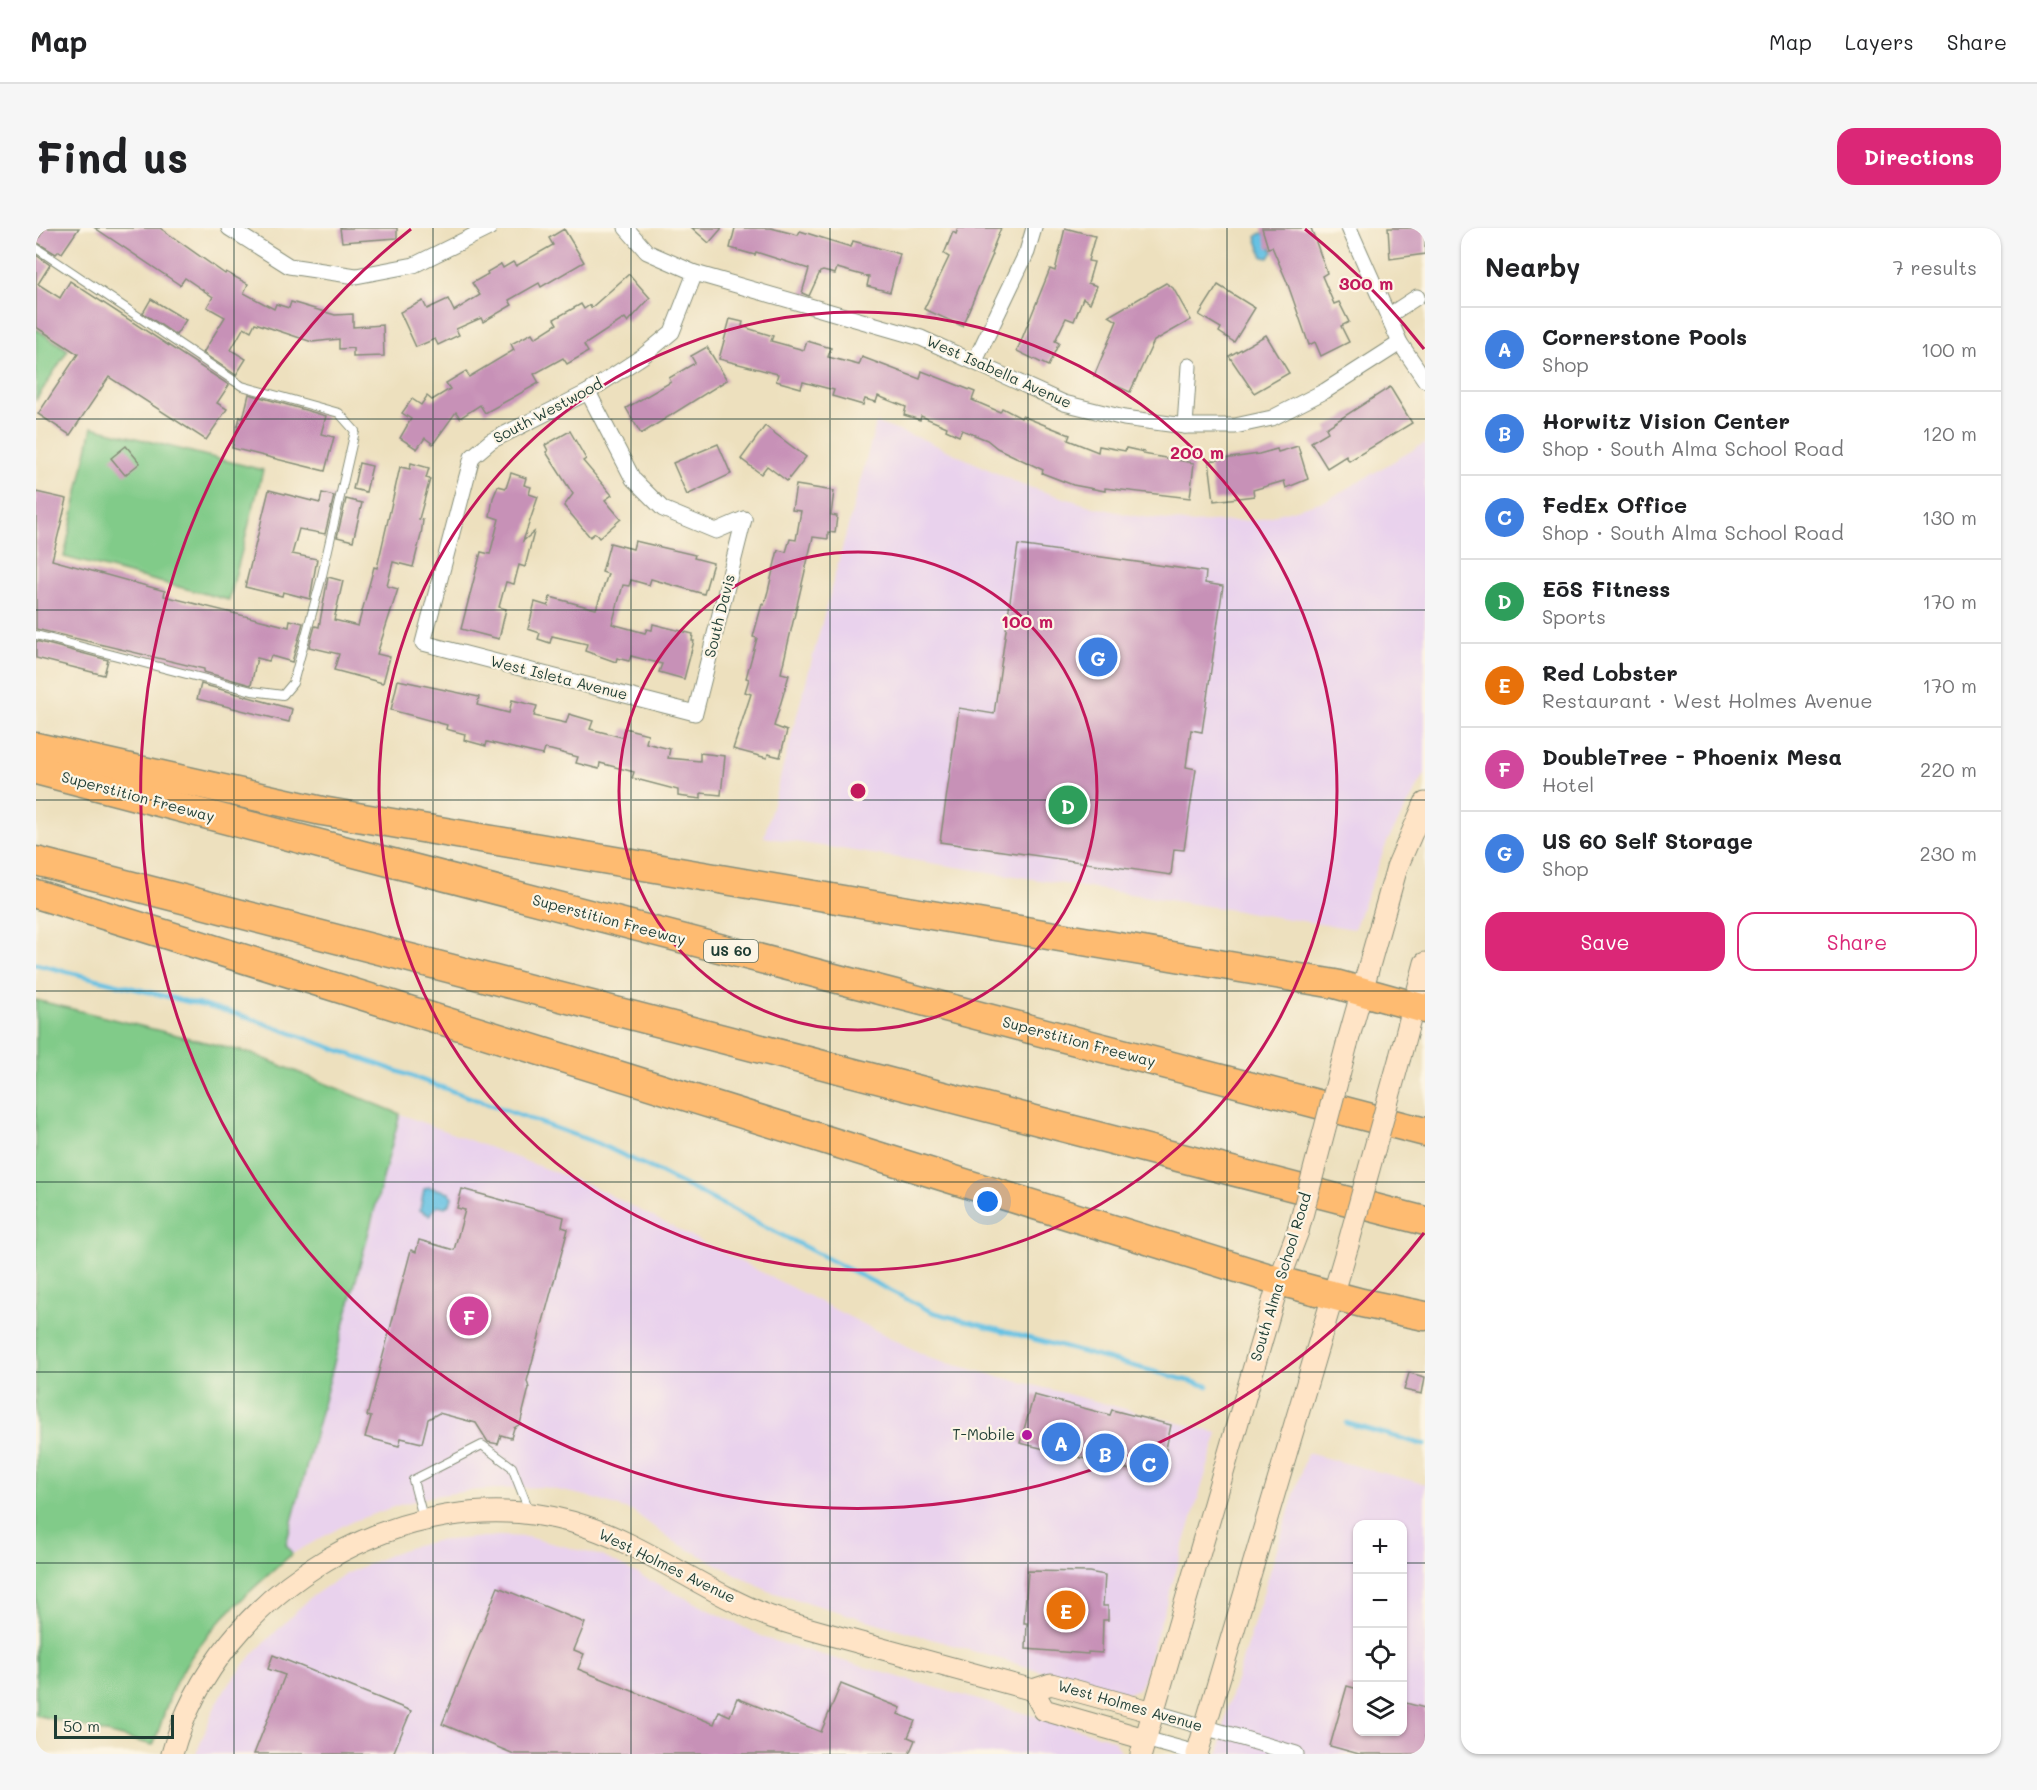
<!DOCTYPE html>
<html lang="en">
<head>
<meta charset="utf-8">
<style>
	:root { --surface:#fff; --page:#f6f6f6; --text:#202124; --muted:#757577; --line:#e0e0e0; --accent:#db2777 }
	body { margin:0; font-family:Mali,sans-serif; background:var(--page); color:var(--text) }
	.controls { position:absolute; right:18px; bottom:18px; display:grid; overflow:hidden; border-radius:12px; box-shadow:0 2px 4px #0004 }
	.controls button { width:54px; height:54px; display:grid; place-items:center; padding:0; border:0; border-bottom:2px solid var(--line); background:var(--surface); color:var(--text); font:30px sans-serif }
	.scale { position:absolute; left:18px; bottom:15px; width:120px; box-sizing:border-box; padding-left:6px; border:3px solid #1f3d34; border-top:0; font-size:16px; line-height:21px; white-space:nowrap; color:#1f3d34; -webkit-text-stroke:4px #fcf5e5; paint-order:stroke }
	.you { position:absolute; left:952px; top:974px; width:21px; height:21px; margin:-15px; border:4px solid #fff; border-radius:50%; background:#1a73e8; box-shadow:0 0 0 9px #1a73e833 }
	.badge { display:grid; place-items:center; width:39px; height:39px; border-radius:50%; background:var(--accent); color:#fff; font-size:20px; font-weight:700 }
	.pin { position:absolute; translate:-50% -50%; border:3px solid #fff; box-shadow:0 2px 6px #0006 }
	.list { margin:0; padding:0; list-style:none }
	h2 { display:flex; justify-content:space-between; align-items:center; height:78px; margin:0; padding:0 24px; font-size:26px }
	h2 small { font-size:20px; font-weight:400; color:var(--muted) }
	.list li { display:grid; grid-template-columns:39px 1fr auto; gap:18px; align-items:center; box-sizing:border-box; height:84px; padding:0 24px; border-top:2px solid var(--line) }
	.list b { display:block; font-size:22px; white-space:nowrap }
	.list p { margin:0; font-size:20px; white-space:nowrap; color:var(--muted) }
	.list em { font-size:20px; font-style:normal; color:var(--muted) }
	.actions { display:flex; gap:12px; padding:18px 24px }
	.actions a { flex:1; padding:14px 0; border:2px solid var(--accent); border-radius:18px; text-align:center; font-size:21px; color:var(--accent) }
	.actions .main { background:var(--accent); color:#fff }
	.icon { flex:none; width:33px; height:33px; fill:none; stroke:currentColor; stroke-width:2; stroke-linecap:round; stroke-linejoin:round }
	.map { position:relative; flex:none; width:1389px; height:1526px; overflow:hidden; border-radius:18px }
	header { display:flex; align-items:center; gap:36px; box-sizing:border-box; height:84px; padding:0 30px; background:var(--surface); border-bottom:2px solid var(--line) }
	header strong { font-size:28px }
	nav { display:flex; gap:33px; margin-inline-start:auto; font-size:21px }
	.intro { display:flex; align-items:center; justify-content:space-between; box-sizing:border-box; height:144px; padding:0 36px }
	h1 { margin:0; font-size:42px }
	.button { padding:15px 27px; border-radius:18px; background:var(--accent); color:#fff; font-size:21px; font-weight:700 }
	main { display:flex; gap:36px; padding:0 36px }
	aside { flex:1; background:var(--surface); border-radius:18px; box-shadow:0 2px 4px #0004 }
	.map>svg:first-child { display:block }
	.built { fill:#e9d2ed; fill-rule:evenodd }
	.green { fill:#81cb89; stroke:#50845e; stroke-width:1.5 }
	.water { fill:#65c1e3; stroke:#427f8c; stroke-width:1.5 }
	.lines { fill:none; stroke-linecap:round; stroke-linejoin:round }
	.stream { stroke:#65c1e3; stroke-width:4.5 }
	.building { fill:#c791b7 }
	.lane-casing { stroke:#868e79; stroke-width:10 }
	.street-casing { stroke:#868e79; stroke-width:17 }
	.secondary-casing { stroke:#868e79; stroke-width:23 }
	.highway-casing { stroke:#868e79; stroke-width:31 }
	.lane { stroke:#fff; stroke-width:8 }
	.street { stroke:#fff; stroke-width:15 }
	.secondary { stroke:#ffe4c6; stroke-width:21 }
	.highway { stroke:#febb71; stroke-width:28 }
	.secondary-bridge-casing { stroke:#868e79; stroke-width:23; stroke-linecap:butt }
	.secondary-bridge { stroke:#ffe4c6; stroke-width:21 }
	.grid { fill:none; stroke:#1f3d34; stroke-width:1.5; stroke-opacity:0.55 }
	.ring { fill:none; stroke:#c2185b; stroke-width:3 }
	.poi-dot { fill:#b5179e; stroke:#fcf5e5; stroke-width:2 }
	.labels { text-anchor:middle; stroke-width:4.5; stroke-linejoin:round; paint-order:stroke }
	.shield { fill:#fcf5e5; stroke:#617469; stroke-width:1.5 }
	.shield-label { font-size:14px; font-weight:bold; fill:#1f3d34 }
	.street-label { font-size:15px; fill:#1f3d34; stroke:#fcf5e5 }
	.poi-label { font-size:15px; fill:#1f3d34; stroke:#fcf5e5; text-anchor:end }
	.centre { fill:#c2185b; stroke:#fcf5e5; stroke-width:3 }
	.ring-label { font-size:18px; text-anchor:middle; font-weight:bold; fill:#c2185b; stroke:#fcf5e5; stroke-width:4.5; stroke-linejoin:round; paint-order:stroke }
</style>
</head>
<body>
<header>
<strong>Map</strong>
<nav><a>Map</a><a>Layers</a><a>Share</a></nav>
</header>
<div class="intro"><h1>Find us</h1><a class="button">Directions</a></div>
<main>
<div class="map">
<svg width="1389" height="1526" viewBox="0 0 1389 1526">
	<rect width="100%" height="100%" fill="#fcf5e5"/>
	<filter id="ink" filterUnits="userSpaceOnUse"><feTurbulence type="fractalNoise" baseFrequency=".0167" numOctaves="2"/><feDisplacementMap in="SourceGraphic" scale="12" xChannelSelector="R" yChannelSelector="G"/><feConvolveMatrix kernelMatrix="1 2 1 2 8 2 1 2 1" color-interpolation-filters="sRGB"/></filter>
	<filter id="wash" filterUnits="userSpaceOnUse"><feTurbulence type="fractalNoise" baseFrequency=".008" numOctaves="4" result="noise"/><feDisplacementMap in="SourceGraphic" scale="24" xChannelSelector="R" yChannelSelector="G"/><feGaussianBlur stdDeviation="1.35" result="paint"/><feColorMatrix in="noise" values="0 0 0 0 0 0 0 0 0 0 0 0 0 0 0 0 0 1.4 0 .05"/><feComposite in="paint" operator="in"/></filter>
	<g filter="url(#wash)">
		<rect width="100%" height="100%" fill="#ede0be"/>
		<g class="built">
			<polygon points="840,195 889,212 986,257 1058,279 1099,288 1155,295 1221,292 1291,272 1389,215 1389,546 1351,614 1318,701 728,609"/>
			<polygon points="364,886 556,958 896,1131 1182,1205 1107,1452 1102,1461 1089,1466 1080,1465 732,1363 635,1312 598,1284 550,1268 507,1259 441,1262 397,1268 363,1277 312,1295 256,1326 250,1316"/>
			<path d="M1271,1225l118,31v270h-206l9,-48zM1322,1296h44v208h-44z"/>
			<polygon points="464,1308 491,1309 566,1328 731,1411 1070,1509 1079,1513 1086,1526 160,1526 178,1481 189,1461 218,1425 275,1369 309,1346 365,1322 398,1313"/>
		</g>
		<g class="green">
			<polygon points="0,101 32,122 0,172"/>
			<polygon points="56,199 227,242 193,372 28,329"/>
			<path d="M0,772l217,54 147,60 -114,430 6,10c-43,38 -87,74 -115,126 -10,20 -15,44 -24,65l-117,-30z"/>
		</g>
		<g class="water">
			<polygon points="1225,5 1229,6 1237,24 1233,30 1227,29 1220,9"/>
			<polygon points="393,959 413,964 416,969 414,976 409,979 402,977 393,987 384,982 388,961"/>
		</g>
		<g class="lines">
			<g class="stream">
				<polyline points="0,736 205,787 561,915 617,941 896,1084 1172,1158"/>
				<polyline points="1310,1195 1389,1217"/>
			</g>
		</g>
		<g id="blocks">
			<g class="building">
				<polygon points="9,0 43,0 26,25 23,23 20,26 0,14"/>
				<polygon points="59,0 124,0 189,46 190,44 212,56 208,65 238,81 240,76 253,80 255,74 299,87 317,86 317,99 347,97 348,128 317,129 317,120 303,121 303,111 276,114 219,95 215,103 208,99 195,122 210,131 200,147 167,125 189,89 171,79 177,69 149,50 144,57"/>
				<polygon points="304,0 361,0 361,10 306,14"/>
				<polygon points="656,0 686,0 673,15"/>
				<polygon points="699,0 735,0 762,7 764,3 815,19 817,13 864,26 854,64 831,58 833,49 801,40 799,46 787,43 784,44 773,68 766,65 773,41 720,24 719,27 694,20"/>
				<polygon points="922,0 965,0 955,25 957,26 926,98 888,81 913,29 908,26 917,4 920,6"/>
				<polygon points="1029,0 1059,8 1052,33 1058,34 1052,55 1061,58 1054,75 1047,70 1038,93 1030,90 1019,113 1023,115 1012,138 981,123 1014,41 1019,43"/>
				<polygon points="1226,0 1275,0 1291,45 1286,48 1298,76 1303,74 1313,94 1305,98 1313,114 1285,128 1279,114 1273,117 1251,54 1236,19 1232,20"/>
				<polygon points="1352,0 1389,0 1389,26 1354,31"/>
				<polygon points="528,1 548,34 505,59 503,55 473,72 476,77 447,94 445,90 420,101 423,107 402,117 399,111 380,119 364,84 387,73 391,81 412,71 418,83 444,67 436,55 452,46 451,44 465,36 467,40 477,34 480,38 517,17 513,10"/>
				<polygon points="0,27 14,37 2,56 24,70 34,53 193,157 181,175 191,181 170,212 73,149 34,207 2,186 42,126 0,99"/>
				<polygon points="593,46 614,70 592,94 589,90 548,117 552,124 531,136 527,130 498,146 503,155 449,185 444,177 424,190 420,184 397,216 389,210 381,221 364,210 375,191 366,185 376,171 385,177 391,168 396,172 414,161 410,155 430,143 433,149 478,122 475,116 496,105 499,110 521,96 518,91 545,76 548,81 554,77 555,80"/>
				<polygon points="1130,55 1137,60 1155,92 1118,113 1094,164 1058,148 1081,93 1073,88"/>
				<polygon points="1182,57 1219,80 1198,114 1183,104 1185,100 1163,87"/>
				<polygon points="115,71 150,92 140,107 107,85"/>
				<polygon points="694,91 707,94 706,98 714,101 737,108 735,113 768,122 771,113 795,120 792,129 823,137 826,129 884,151 886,143 939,164 936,172 964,184 966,180 985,190 986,188 1034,207 1032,212 1062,224 1063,218 1089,223 1090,220 1108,224 1107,226 1158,235 1154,270 1069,260 1069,263 1037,257 1006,245 1007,242 961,220 951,212 926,202 923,208 910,202 911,199 885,188 884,192 868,187 870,179 842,168 840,174 829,171 827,177 796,168 798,162 767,154 765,160 740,153 742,146 683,131"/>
				<polygon points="1230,107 1253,145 1218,165 1193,128"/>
				<polygon points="671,119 691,152 605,206 590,180 635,154 633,150 659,135 655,128"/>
				<polygon points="1354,159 1376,195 1313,233 1310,228 1291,240 1275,214 1292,204 1290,200"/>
				<polygon points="213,166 290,188 285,206 298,209 289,243 196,220 204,189 207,191"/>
				<polygon points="729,198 770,229 751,253 731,238 725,246 705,231"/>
				<polygon points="534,203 550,231 547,233 576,267 569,272 585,291 563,310 559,305 554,309 528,278 537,266 510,224 512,223 509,217"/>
				<polygon points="682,216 695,246 651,267 637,235"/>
				<polygon points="90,218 104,235 89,247 75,230"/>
				<polygon points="1262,218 1272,251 1250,260 1248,253 1217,262 1218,268 1178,273 1173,233 1223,226 1241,221 1242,224"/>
				<polygon points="323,235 336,238 330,264 317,261"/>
				<polygon points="375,235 393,240 390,250 394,251 383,291 387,292 385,307 377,339 357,334 351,358 362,361 341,426 354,429 347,455 298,442 303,426 273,419 279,398 283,399 292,349 307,353 298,392 322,398 338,339 341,340 364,239 374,241"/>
				<polygon points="475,245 490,250 488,257 495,259 493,266 502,269 487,313 498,304 489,339 483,337 478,356 470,354 463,379 470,381 463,411 425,401 445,324 454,326 463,291 454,288 457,270 462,258 470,260"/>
				<polygon points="760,257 798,263 795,287 801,288 799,305 792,304 792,311 777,309 745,445 753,447 738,498 751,503 744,529 732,526 731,530 697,521 715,466 709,464 713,451 710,450 721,410 717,409 726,376 728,377 732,363 742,322 750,324 754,311 760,312 765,283 756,282"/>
				<polygon points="233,262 284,275 286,265 298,268 289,306 263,301 256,326 281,331 274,371 247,364 246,368 209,359"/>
				<polygon points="0,264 31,271 16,332 129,363 128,368 253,399 254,392 267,395 256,434 235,428 233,433 221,430 215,457 168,444 168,441 0,401"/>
				<polygon points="310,271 326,275 317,313 301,309"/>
				<polygon points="599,313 659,327 658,330 677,335 668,366 615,351 613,357 595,352 593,358 587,357 576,396 609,405 611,401 616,402 617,396 657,406 656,413 658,413 648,451 623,444 626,436 595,428 593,433 581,430 580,434 549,423 551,416 516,408 514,415 502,411 504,405 492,401 499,374 512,378 514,369 560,381 572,346 566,344 574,315 597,321"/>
				<polygon points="982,317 1170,344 1169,355 1187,358 1166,504 1155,502 1150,539 1160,541 1148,622 1138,621 1135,647 904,614 923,480 958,486"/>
				<polygon points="0,413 72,432 68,447 0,430"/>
				<polygon points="362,452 443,469 441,477 473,485 476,472 501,478 498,488 530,495 533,486 557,493 554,501 586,509 588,500 612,506 610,515 634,521 632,530 664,533 664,525 689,528 685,567 665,565 665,571 642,568 642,562 596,550 598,544 564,535 563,541 540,535 542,529 515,522 509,521 507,527 451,514 450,518 428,512 429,506 410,501 411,497 355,482"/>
				<polygon points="165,456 256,481 253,494 161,471"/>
				<polygon points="426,961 528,989 526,999 532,1001 491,1153 493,1160 484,1196 478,1200 475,1210 465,1207 462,1216 452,1214 440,1195 403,1185 392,1191 386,1215 365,1210 363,1218 329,1209 335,1189 331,1188 375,1022 380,1024 383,1012 418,1022 429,982 421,980"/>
				<polygon points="1373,1145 1389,1149 1386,1166 1368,1162"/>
				<polygon points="998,1167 1074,1187 1076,1182 1135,1197 1124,1249 984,1215"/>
				<polygon points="992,1343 1053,1344 1069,1347 1067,1378 1072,1378 1072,1392 1067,1392 1066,1425 1052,1424 1052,1426 990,1421 991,1395 988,1395"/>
				<polygon points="462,1359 549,1395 538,1422 548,1426 542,1441 678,1496 683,1483 694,1488 701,1470 785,1504 805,1456 865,1480 862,1486 879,1493 872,1509 879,1512 873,1526 478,1526 406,1496"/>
				<polygon points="237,1427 375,1483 357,1526 218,1526 249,1447 232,1441"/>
				<polygon points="1311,1458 1322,1461 1322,1503 1366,1503 1366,1474 1389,1480 1389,1526 1323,1526 1294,1518"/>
			</g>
		</g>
	</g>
	<g filter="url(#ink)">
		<use href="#blocks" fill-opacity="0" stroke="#868e79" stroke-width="1.5"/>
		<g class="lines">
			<g class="lane-casing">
				<g id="lane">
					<polyline points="0,20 206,158 303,185 319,203 285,352 257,455 247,467 216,463 0,407"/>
					<polyline points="388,1293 377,1252 446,1217 476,1239 494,1285"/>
				</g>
			</g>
			<g class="street-casing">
				<g id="street">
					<polyline points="193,0 253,38 320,48 378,37 453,0"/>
					<polyline points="590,0 611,24 659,45 885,110 1028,175 1088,190 1149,198 1199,198 1236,190 1289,163 1364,115"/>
					<polyline points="1313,0 1364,115 1389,152"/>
					<polyline points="659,45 636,104 607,128 552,164 455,213 436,229 387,415 659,485 708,291"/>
					<polyline points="1352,88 1381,69"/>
					<polyline points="939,133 991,24 998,0"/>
					<polyline points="552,164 597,251 627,281 680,303 708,291"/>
					<polyline points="1149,198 1153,138"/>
					<polyline points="1117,1484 1260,1526"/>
					<polyline points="1109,1511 1164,1526"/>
				</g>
			</g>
			<g class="secondary-casing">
				<g id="secondary">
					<polyline points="1311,816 1361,639 1389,575"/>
					<polyline points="1364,829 1389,735"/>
					<polyline points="997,1462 1008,1482 1109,1511"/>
					<path d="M136,1526c45,-163 234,-278 400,-232 71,20 130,69 199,95 32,11 65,19 97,28 55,15 110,30 165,45l18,-6 102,28"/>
					<polyline points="1105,1526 1243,1053 1262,1003"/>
					<polyline points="1161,1526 1312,1017"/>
				</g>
			</g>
			<g class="highway-casing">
				<g id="highway">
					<polyline points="0,519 286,583 1299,756 1389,781"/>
					<polyline points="0,542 1389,904"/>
					<polyline points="0,633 1389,993"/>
					<polyline points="0,666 1243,1053 1326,1075 1389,1088"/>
				</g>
			</g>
			<use href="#lane" class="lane"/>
			<use href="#street" class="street"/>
			<use href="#secondary" class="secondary"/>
			<use href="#highway" class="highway"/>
			<g class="secondary-bridge-casing">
				<g id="secondary-bridge">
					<polyline points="1262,1003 1311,816"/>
					<polyline points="1312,1017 1364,829"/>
				</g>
			</g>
			<use href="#secondary-bridge" class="secondary-bridge"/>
		</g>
	</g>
	<path class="grid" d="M198,0v1526M397,0v1526M595,0v1526M794,0v1526M992,0v1526M1191,0v1526M0,191h1389M0,382h1389M0,572h1389M0,763h1389M0,954h1389M0,1144h1389M0,1335h1322M1366,1335h23"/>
	<g class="ring">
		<circle cx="822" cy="563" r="239"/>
		<circle cx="822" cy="563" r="479"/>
		<path d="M1388 1005A718 718 0 1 1 375 1M1269 1A718 718 0 0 1 1388 121"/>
	</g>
	<circle class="poi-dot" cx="991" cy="1207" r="6"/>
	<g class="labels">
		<rect class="shield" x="668" y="712" width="54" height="22" rx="4.5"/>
		<g class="shield-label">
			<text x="695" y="728">US 60</text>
		</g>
		<g class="street-label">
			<text transform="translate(963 144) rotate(24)" y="5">West Isabella Avenue</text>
			<text transform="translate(512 183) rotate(-28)" y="5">South Westwood</text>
			<text transform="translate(684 388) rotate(-76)" y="5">South Davis</text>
			<text transform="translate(523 450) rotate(14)" y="5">West Isleta Avenue</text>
			<text transform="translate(102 569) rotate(15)" y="5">Superstition Freeway</text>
			<text transform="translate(573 692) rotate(15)" y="5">Superstition Freeway</text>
			<text transform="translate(1043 814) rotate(15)" y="5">Superstition Freeway</text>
			<text transform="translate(1245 1049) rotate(-73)" y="5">South Alma School Road</text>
			<text transform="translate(631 1338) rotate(26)" y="5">West Holmes Avenue</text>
			<text transform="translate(1094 1478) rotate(16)" y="5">West Holmes Avenue</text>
		</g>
		<g class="poi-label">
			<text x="979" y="1212">T-Mobile</text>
		</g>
	</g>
	<circle cx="822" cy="563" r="9" class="centre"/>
	<g class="ring-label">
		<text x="1330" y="62">300 m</text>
		<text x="1161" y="231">200 m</text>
		<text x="991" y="400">100 m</text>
	</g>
</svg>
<div class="controls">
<button>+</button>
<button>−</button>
<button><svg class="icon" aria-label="locate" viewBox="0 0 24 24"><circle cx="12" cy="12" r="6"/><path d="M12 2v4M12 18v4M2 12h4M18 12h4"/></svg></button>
<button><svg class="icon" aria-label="layers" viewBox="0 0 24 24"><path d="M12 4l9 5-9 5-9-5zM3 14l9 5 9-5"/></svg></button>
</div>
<div class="scale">50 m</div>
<div class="you"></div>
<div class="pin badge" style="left:1025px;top:1214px;background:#3f7fe0">A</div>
<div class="pin badge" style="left:1069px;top:1225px;background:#3f7fe0">B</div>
<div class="pin badge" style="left:1113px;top:1235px;background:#3f7fe0">C</div>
<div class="pin badge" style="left:1032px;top:577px;background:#2e9e5b">D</div>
<div class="pin badge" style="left:1030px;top:1382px;background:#e8710a">E</div>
<div class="pin badge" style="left:433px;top:1088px;background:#d1479c">F</div>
<div class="pin badge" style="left:1062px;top:429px;background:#3f7fe0">G</div>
</div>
<aside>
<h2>Nearby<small>7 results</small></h2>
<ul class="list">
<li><span class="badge" style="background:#3f7fe0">A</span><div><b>Cornerstone Pools</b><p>Shop</p></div><em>100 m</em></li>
<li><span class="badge" style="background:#3f7fe0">B</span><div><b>Horwitz Vision Center</b><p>Shop · South Alma School Road</p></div><em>120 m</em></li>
<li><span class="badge" style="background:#3f7fe0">C</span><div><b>FedEx Office</b><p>Shop · South Alma School Road</p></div><em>130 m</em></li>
<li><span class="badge" style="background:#2e9e5b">D</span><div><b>EōS Fitness</b><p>Sports</p></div><em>170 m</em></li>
<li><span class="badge" style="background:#e8710a">E</span><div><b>Red Lobster</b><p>Restaurant · West Holmes Avenue</p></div><em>170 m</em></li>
<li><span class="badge" style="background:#d1479c">F</span><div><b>DoubleTree - Phoenix Mesa</b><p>Hotel</p></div><em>220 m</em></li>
<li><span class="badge" style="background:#3f7fe0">G</span><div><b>US 60 Self Storage</b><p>Shop</p></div><em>230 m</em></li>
</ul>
<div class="actions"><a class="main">Save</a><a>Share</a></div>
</aside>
</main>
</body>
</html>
